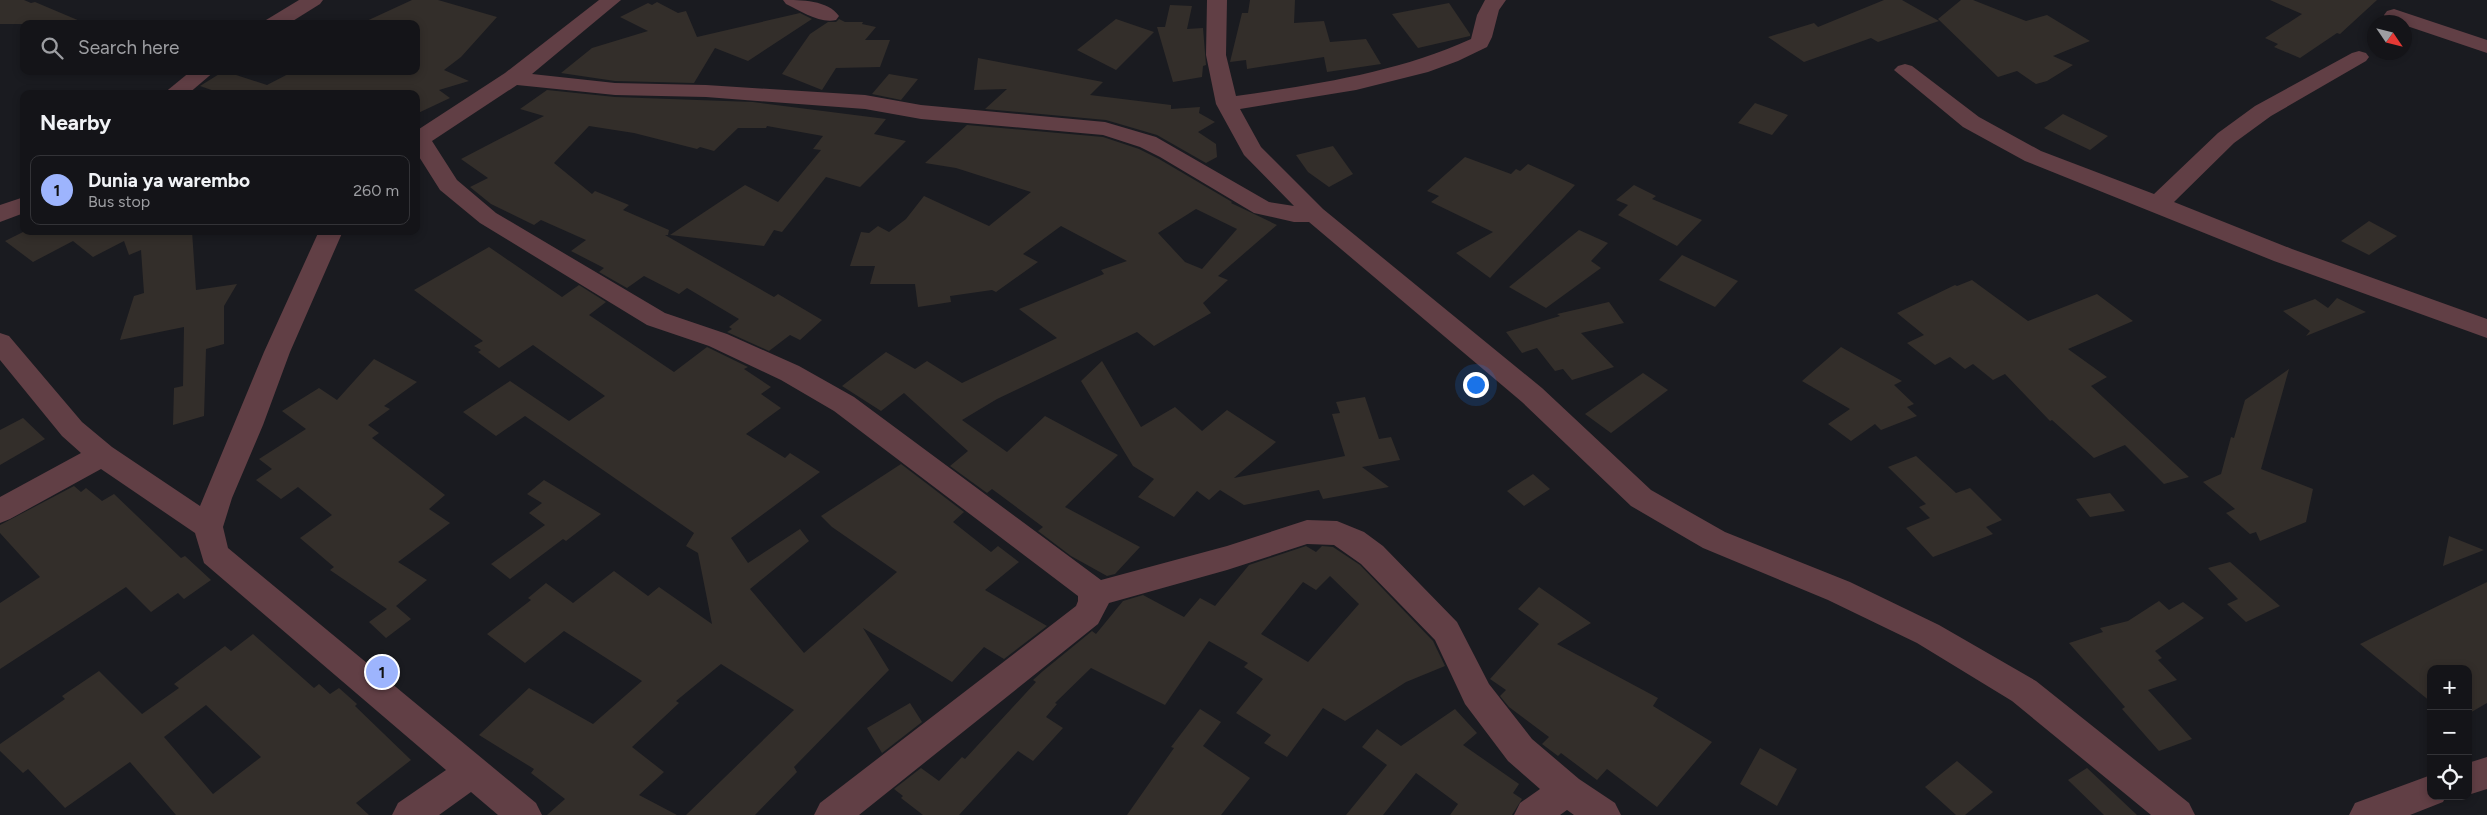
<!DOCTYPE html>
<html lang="en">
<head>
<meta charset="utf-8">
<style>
	:root { --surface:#141418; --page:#1d1d21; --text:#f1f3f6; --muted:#9d9ea2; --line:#333337; --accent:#9db4fd }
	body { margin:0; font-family:Figtree,sans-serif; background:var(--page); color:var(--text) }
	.controls { position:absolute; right:15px; bottom:15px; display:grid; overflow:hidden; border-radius:10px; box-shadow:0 2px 8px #0003 }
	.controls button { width:45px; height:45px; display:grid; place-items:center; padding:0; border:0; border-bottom:1px solid var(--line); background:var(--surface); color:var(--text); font:25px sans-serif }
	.compass { position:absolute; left:2367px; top:15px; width:45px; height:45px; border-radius:50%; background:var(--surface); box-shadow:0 2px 8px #0003; rotate:125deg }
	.you { position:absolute; left:1475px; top:384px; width:18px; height:18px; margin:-12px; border:4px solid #fff; border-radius:50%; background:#1a73e8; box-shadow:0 0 0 8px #1a73e833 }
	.badge { display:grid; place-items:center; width:32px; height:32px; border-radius:50%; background:var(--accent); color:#111; font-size:16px; font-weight:700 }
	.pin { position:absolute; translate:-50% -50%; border:2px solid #fff; box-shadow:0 1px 5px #0006 }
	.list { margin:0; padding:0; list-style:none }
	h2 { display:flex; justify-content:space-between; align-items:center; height:65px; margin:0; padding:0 20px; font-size:21px }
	h2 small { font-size:16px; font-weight:400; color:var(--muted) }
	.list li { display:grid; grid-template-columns:32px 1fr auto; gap:15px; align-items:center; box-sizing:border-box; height:70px; margin:0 10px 10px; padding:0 10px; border:1px solid var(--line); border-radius:10px }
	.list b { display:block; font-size:19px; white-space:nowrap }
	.list p { margin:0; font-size:16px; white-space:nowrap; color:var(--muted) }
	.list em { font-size:16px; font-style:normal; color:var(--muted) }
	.icon { flex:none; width:28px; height:28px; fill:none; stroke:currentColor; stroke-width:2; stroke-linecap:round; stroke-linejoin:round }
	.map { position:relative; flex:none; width:2487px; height:815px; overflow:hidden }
	.search { position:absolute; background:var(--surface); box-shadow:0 2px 8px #0003; left:20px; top:20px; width:400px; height:55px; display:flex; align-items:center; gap:12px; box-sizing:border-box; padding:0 18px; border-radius:10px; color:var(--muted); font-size:19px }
	.panel { position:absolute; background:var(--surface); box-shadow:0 2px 8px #0003; left:20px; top:90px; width:400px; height:145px; border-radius:10px }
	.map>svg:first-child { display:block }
	.building { fill:#332e2a; fill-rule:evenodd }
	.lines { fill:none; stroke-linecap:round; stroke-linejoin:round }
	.minor { fill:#613f45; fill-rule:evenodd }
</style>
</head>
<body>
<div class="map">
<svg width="2487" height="815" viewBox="0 0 2487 815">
	<rect width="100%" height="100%" fill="#1a1b20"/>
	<g class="building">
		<polygon points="0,0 24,0 31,3 35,2 87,24 0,24"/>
		<polygon points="412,0 438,0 497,17 461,57 444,70 469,81 439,90 450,98 416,114 416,94 223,94 200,86 224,71 267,85 294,71 416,71 416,24 360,24"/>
		<polygon points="1250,0 1295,0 1294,23 1324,21 1330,42 1366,39 1381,64 1327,72 1324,57 1247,69 1246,60 1230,62 1242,13 1248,13"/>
		<polygon points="1884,0 1902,0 1939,21 1878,42 1871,38 1804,62 1768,37 1814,23 1818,27"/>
		<polygon points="1961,0 1973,0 2026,21 2047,15 2090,41 2053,56 2073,65 2047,81 2036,84 2017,71 1998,77 1938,19"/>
		<polygon points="2270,0 2377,0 2340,34 2337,33 2300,58 2274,47 2278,44 2265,38 2302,14"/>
		<polygon points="657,2 678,13 686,11 697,37 800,13 812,19 748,61 715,48 694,83 615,81 561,73 592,48 648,31 620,17 648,3 652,5"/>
		<polygon points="1449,3 1470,34 1470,36 1418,48 1392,14"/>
		<polygon points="1170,5 1192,6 1187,29 1203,28 1206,65 1203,66 1202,77 1173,82 1157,27 1165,27"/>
		<polygon points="839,19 845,22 863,22 862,24 876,27 865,40 890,40 880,67 836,68 822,90 782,74 810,34 828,22 836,22"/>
		<polygon points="1116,19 1154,32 1116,70 1077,50"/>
		<polygon points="978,58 1103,82 1090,95 1171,105 1171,109 1200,107 1199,113 1215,122 1198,132 1216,144 1217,157 1206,163 1157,135 1106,120 985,109 1007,89 974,90"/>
		<polygon points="889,74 918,79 901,100 872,94"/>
		<polygon points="547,90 615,97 753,102 886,119 874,134 906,141 860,187 826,177 782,232 774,230 764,246 670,235 745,185 778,202 821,150 813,149 823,136 767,126 766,128 738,128 714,151 700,147 697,149 634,133 589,126 554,163 592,194 595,191 629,205 623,210 669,230 668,235 665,235 774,297 778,294 822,320 800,340 790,335 769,351 727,332 732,329 729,327 739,319 687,288 679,294 644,276 627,288 599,272 604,268 571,251 586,240 541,220 534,225 491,204 470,187 488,178 461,159 544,116 520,109"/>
		<polygon points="1755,103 1788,115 1772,135 1738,123"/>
		<polygon points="2063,114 2108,136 2090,150 2044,128"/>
		<path d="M967,125l136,12 36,12 20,10 73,43 -1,1 46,22 -59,51 10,4 -25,23 8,10 -57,33 -17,-14 -140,67 -35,21 45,32 38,-36 73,39 -53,52 75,40 -25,27 -8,2 -36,-20 -33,-25 5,-4 -51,-38 -5,4 -37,-27 18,-15 -64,-58 -23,18 -39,-25 44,-34 29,17 12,-8 35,22 95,-45 -38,-29 85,-35 -3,-4 26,-9 -66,-35 -38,28 15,8 -42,30 -4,-2 -42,6 1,6 -33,5 -3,-23h-45l5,-18h-25l11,-34 8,1 9,-7 11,6 17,-13 18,-23 65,30 42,-34 -75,-24 -31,-5zM1196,209l41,20 -35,40 -17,-7 -27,-29z"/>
		<polygon points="1333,146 1353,174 1329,187 1308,172 1296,155"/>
		<polygon points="1465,157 1511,174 1516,169 1520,171 1528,164 1575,185 1490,278 1456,253 1493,232 1431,202 1439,196 1427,191"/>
		<polygon points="1634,185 1656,196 1652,199 1702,220 1677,246 1618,215 1628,205 1616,200"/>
		<polygon points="2369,221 2397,236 2369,255 2341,241"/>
		<polygon points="1579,230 1608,243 1591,261 1601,268 1546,308 1509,287"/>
		<polygon points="25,231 192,231 196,290 237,284 224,306 224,344 206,349 204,416 173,425 174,388 183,386 184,327 120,340 134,296 144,293 141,250 129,255 124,241 93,257 73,241 33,262 5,241"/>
		<polygon points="489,247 562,297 579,285 606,302 589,315 674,372 707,347 748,367 744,369 771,387 761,394 781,408 746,434 785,458 790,453 820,472 731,538 748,563 800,529 809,541 750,589 804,653 897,572 832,527 821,516 901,464 964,512 953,522 991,552 998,546 1019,562 985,590 1047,626 1004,659 984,647 952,682 863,628 889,670 794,767 797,772 755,815 686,815 794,710 721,664 676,701 679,703 632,747 664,772 639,795 677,815 547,815 565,799 531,773 534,769 479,735 529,688 593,724 642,681 564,631 525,663 487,634 531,600 528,598 546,583 573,603 614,571 648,596 659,587 712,624 698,553 686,546 694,533 525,416 496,436 463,412 510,381 569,421 605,396 533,345 499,368 478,352 481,350 474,346 483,341 414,290"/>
		<polygon points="1682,255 1738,281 1715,307 1659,280"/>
		<polygon points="1972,280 2028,321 2097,294 2133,321 2068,349 2107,377 2091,386 2189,477 2164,484 2125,445 2094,458 2052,420 2050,421 2005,374 1993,380 1973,364 1965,369 1950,357 1935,365 1907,343 1924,335 1897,313 1955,285 1957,286"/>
		<polygon points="2337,298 2366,312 2306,336 2310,331 2283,311 2315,299 2328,308"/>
		<polygon points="1609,302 1624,323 1581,333 1614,367 1572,380 1563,369 1555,371 1537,348 1522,353 1506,332 1560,316 1557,314"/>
		<polygon points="1841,347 1902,381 1894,385 1914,404 1907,407 1917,416 1881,430 1875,424 1851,441 1828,424 1850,409 1802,381"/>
		<polygon points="374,359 417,382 384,406 390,409 368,425 379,433 372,438 445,495 429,509 450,523 398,562 427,580 396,606 411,619 386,638 369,622 387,609 330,570 334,567 300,538 332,515 298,487 281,499 256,480 272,469 259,459 306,429 282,411 319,388 337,400"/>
		<polygon points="1102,361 1141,427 1175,407 1202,431 1227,410 1276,442 1234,478 1345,456 1332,414 1340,413 1336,402 1365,397 1379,439 1391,437 1400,460 1362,467 1389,487 1323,499 1319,490 1244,505 1220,490 1209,500 1197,491 1174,517 1138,497 1154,479 1133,466 1081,381"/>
		<polygon points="2289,369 2261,469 2313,489 2306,522 2260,541 2256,532 2250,534 2226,513 2235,509 2203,482 2221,474 2231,437 2234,438 2245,400"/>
		<polygon points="1643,373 1668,390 1611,433 1585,414"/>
		<polygon points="23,418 45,439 0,465 0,430"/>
		<polygon points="1916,456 1956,493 1970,488 2002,520 1986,527 1993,534 1933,557 1906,528 1930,518 1919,507 1926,504 1888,467"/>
		<polygon points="1533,474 1550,489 1524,506 1507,491"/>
		<polygon points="544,480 601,514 566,541 563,539 510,579 491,564 545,525 529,513 542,503 527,494"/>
		<polygon points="74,486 81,492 86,488 102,501 114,494 181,558 185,556 211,580 184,599 178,593 151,612 126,587 0,669 0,603 40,577 0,533 0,525"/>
		<polygon points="2110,493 2125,511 2090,517 2076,499"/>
		<polygon points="2449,536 2484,550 2443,566"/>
		<path d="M1306,546l10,6 6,-6 11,1 27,18 73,76 12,25 -39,16 -61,39 -22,-13 -36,49 -23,-14 7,-8 -35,-22 27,-34 -19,-12 4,-4 -39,-22 -44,64 -74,-37 -36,35 2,1 -11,13 17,11 -30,33 -15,-10 -59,64h-36l-22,-17 2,-2 -9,-7 27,-21 18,13 23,-24 3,2 71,-77 -3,-2 10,-9 49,-40 4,3 27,-33 20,-6 41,22 16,-19 15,8 34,-41zM1330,576l29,28 -51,58 -47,-28 42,-52 13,8z"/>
		<polygon points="2230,562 2280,606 2246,622 2227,604 2238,599 2208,568"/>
		<polygon points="2487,582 2487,703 2468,714 2468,669 2431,669 2431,702 2360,644"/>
		<polygon points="1539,587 1591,623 1557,644 1658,698 1653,706 1712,742 1657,807 1607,769 1597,780 1561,753 1558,756 1542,744 1549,737 1509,707 1500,696 1506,690 1490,679 1539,624 1518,609"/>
		<polygon points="2159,601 2169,610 2183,602 2204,618 2155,651 2162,658 2158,660 2177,680 2148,690 2192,739 2159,751 2122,709 2125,707 2069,643 2103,632 2100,628 2128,621"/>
		<path d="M253,634l61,54 5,-4 11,10 9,-6 18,16 -2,2 56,54 -55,43 13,12h-193l-46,-53 -65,46 -37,-39 -5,4 -23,-22v-7l65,-45 -3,-3 37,-25 43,43 37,-26 -5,-4 51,-38 6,5zM206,705l55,52 -48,37 -49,-57z"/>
		<polygon points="910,703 922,722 882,753 867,728"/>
		<polygon points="1200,709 1221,722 1203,746 1250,778 1221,815 1127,815 1174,748 1171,747"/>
		<polygon points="1455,709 1477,733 1463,745 1519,784 1513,793 1522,799 1512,815 1450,815 1458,804 1416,773 1383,815 1346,815 1387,765 1362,747 1377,729 1401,746"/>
		<polygon points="1760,748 1797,769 1777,806 1740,784"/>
		<polygon points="1957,761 1993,792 1965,815 1956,815 1925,787"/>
		<polygon points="2087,768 2137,815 2104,815 2068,780"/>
	</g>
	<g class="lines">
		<g class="minor">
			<polygon points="299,0 323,0 320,4 288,24 263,24 266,20"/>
			<path d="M599,0h22l-89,74 83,9 91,2 159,10 56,10 184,17 51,15 113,65 25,4 -50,-51 -28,-51 -10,-49 1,-55h20l-1,55 10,41c81,-12 160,-23 235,-57l6,-24 8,-15h21l-7,10 -7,27 -5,10 -29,14 -30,11 -72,18 -116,19 21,38 62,62 219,179 109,102 74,42 125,50 89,43 97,56 153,122 6,12h-44l-139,-114 -95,-58 -89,-43 -125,-52 -72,-42 -109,-104 -213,-180h-15l-40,-9 -94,-56 -20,-10 -37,-12 -182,-16 -56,-10 -159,-12 -91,-2 -98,-10 -85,56 25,39 39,33 169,100 62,21 72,32 55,31 247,183 126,-34 80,-26 30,1 27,11 19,14 74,76 32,62 43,55 47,40 36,24 6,12h-47l-7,-5 -7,5h-46l6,-12 20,-14 -32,-28 -43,-57 -30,-64 -74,-76 -27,-19 -27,-1 -80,26 -118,33 -11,21 -239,191h-45l6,-12 256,-197 2,-5v-5l-244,-185 -53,-31 -72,-34 -62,-21 -167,-102 -40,-33 -24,-38v-21l89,-58z"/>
			<path d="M783,0c18,0 45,0 56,16l-3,4c-16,4 -35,-9 -50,-16z"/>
			<polygon points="2394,9 2487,40 2487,53 2404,25 2404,22 2387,19 2384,15 2387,11"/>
			<polygon points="2359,51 2366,53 2369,57 2366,61 2271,116 2234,143 2174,202 2292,249 2487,319 2487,338 2274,261 2025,161 1963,127 1894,70 1898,66 1905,64 1912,66 1979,117 2041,151 2154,194 2218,133 2255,106 2352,53"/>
			<polygon points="191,71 215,71 188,94 163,94"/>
			<polygon points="24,197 24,213 0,222 0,205"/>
			<polygon points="319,231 343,231 290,352 263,425 232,498 223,527 228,548 536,803 542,815 498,815 471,792 439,815 392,815 398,803 446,770 204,563 195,533 101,469 10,519 0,523 0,497 81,453 62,436 0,360 0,333 9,336 82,422 112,447 200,506 264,352"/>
			<polygon points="2487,757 2487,789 2468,795 2468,763"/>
			<polygon points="2431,775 2431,796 2446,796 2443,802 2410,815 2349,815 2355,803"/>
		</g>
	</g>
</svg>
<div class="controls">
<button>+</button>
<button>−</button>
<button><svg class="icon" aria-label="locate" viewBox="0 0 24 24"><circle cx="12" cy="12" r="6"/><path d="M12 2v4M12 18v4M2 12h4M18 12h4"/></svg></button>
</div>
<svg class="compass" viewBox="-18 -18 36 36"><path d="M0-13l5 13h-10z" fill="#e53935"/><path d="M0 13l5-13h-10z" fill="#9d9ea2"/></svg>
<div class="you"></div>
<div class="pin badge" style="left:382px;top:672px">1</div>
<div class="search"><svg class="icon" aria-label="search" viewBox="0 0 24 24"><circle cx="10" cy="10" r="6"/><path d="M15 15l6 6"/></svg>Search here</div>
<section class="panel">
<h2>Nearby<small></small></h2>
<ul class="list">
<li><span class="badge">1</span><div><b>Dunia ya warembo</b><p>Bus stop</p></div><em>260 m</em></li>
</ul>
</section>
</div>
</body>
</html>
